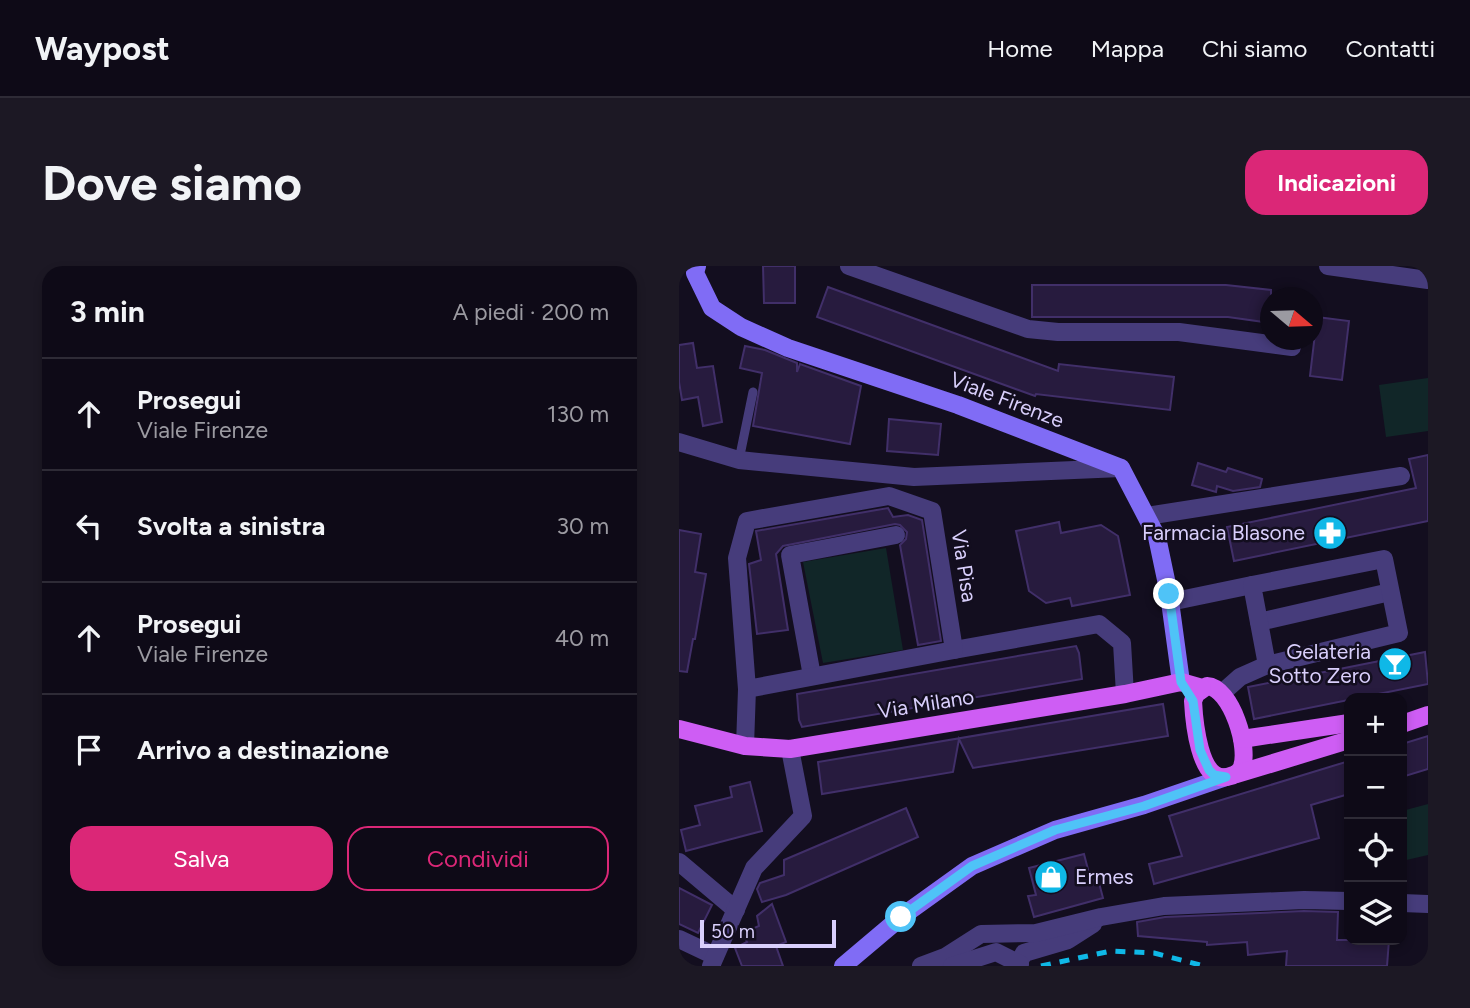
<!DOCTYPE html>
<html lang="it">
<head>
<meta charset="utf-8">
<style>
	:root { --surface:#0e0a17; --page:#1c1824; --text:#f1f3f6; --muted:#9b9aa1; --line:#2e2b36; --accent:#db2777 }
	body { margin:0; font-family:Figtree,sans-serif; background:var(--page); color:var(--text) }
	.controls { position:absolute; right:21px; bottom:21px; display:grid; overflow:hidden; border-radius:14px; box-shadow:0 4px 10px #0003 }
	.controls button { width:63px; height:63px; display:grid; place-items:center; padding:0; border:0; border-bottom:2px solid var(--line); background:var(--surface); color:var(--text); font:35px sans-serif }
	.compass { position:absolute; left:581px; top:21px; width:63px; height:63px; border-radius:50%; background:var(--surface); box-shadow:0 4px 10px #0003; rotate:109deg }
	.scale { position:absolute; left:21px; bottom:18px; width:136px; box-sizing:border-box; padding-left:7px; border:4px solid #d9cffc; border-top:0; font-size:19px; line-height:24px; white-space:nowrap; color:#d9cffc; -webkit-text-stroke:5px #130e1f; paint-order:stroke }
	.stop { position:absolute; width:21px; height:21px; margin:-16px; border:5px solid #4fc3f7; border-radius:50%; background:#fff }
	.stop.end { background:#4fc3f7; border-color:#fff; box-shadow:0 2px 7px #0008 }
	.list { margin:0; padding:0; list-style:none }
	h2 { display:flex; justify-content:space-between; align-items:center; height:91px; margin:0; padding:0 28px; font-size:30px }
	h2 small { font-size:23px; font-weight:400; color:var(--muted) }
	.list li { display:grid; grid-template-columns:46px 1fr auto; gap:21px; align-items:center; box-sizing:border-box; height:112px; padding:0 28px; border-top:2px solid var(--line) }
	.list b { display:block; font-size:26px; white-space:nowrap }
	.list p { margin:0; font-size:23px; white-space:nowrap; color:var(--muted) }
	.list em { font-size:23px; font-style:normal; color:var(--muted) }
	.actions { display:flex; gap:14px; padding:21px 28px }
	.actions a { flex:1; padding:16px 0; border:2px solid var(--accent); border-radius:21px; text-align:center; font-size:24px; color:var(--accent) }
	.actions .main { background:var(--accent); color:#fff }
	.icon { flex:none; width:38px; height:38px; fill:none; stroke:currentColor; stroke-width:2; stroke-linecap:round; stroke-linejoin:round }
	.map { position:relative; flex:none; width:749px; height:700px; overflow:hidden; border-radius:21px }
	header { display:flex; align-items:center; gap:42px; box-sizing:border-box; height:98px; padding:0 35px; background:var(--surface); border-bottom:2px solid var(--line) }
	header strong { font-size:33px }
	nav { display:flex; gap:38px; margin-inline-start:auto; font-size:24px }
	.intro { display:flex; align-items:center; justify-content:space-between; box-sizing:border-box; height:168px; padding:0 42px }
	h1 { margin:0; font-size:49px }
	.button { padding:18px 32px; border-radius:21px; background:var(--accent); color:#fff; font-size:24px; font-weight:700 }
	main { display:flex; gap:42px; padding:0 42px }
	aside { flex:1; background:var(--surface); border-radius:21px; box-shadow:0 4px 10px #0003 }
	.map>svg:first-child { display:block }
	.green { fill:#112628 }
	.building { fill:#271b3e; stroke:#412f69; stroke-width:2 }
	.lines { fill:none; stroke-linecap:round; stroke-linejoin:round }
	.lane { stroke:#463c7b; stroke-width:9 }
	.street { stroke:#463c7b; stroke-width:18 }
	.secondary { stroke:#806cf5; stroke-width:18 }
	.primary { stroke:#ce5df4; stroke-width:18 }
	.rail { stroke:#0fb8e7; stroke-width:5; stroke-dasharray:10 9; stroke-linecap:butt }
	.route { stroke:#4fc3f7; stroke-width:9 }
	.labels { text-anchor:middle; stroke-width:5; stroke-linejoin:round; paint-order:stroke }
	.street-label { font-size:21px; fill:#d9cffc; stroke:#130e1f }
	.poi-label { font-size:21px; fill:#d9cffc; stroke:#130e1f; text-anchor:end }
</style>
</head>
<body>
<header>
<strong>Waypost</strong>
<nav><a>Home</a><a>Mappa</a><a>Chi siamo</a><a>Contatti</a></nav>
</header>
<div class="intro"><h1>Dove siamo</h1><a class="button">Indicazioni</a></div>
<main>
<aside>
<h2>3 min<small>A piedi · 200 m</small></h2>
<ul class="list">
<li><svg class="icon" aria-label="ahead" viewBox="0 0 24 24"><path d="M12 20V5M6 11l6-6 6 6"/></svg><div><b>Prosegui</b><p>Viale Firenze</p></div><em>130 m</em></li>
<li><svg class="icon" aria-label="left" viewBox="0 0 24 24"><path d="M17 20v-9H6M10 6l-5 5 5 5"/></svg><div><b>Svolta a sinistra</b></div><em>30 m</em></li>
<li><svg class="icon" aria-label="ahead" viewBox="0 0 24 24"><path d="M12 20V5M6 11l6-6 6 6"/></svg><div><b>Prosegui</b><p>Viale Firenze</p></div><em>40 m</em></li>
<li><svg class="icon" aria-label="arrive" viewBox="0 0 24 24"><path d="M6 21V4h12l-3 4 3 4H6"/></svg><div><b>Arrivo a destinazione</b></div></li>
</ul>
<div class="actions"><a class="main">Salva</a><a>Condividi</a></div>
</aside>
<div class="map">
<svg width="749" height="700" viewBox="0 0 749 700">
	<rect width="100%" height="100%" fill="#130e1f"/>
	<g class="green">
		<polygon points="749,112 749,165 707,171 700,119"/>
		<polygon points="207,282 224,384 144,397 124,296"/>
		<polygon points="749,538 749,589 723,595 723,545"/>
	</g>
	<g class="building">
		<polygon points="84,0 116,0 116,37 85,37"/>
		<polygon points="353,19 547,19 592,24 592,57 549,51 353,51"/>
		<polygon points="149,21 379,105 380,98 495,111 491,144 357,128 356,130 138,51"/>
		<polygon points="638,51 670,55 663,114 631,110"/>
		<polygon points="14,77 18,102 34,100 43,156 24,160 19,131 3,134 0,116 0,79"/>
		<polygon points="66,80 86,84 118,97 118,106 121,98 182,120 171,178 74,160 83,107 61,102"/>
		<polygon points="210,153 262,158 259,189 208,185"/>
		<polygon points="749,189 749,255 555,295 548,261 737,222 730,193"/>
		<polygon points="519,197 547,206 549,202 583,213 581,221 554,225 538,220 537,226 513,219"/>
		<polygon points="209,242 214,251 229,249 243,254 262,375 239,379 221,279 227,273 228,266 221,259 216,258 104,280 97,288 109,364 78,368 70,298 82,294 77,265"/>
		<polygon points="380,256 382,267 422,259 439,270 451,329 393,340 391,332 367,337 350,325 337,265"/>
		<polygon points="0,264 22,268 16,306 27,308 16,373 14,373 8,406 0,405"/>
		<polygon points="397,380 400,387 403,413 123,461 120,454 118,428"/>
		<polygon points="746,386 749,418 575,453 569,421"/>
		<polygon points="484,438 489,470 294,502 280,473 274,506 143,528 139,496"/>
		<polygon points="749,470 749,503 723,511 723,478"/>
		<polygon points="670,495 670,528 632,539 640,572 475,618 470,598 503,590 490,550"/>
		<polygon points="71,516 83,565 7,585 2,564 21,559 16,540 53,531 51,521"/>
		<polygon points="227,542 239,571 107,629 83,636 78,623 81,617 105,609 105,594"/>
		<polygon points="405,588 412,615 419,613 424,632 355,651 349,630 357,629 350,602"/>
		<polygon points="0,622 33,639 19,667 0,658"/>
		<polygon points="93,638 107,676 97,680 104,700 63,700 56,682 68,676 64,667 80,660 78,650"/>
		<polygon points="625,645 659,646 658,674 710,674 708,700 607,700 608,685 569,689 568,676 528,679 528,676 459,670 458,656 486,651"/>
	</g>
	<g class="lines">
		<polyline class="lane" points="60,194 74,126"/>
		<g class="street">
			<polyline points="170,0 349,63 379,66 500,66 613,81"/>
			<polyline points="649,0 749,14"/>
			<polyline points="0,176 60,194 235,211 442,202"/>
			<polyline points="468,250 722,210"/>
			<polyline points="491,336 573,319"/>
			<polyline points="580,356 711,326"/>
			<polyline points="275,384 420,358 443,377 446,428"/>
			<polyline points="133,410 111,289 217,269"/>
			<polyline points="543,427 561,411 588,399 720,367 705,293 573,319 588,399"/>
			<polyline points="66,480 68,423 58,292 68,255 210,230 253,245 275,384 68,423"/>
			<polyline points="0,596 57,644"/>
			<polyline points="723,637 749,638"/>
			<polyline points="0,673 36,690"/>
			<polyline points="340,696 345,687 389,674 414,658"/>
			<polyline points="32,700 75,602 124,550 111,483"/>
			<polyline points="242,700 266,691 302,668 357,667 422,651 485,640 625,634 670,635"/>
			<polyline points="273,700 317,686 341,698"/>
		</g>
		<g class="secondary">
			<polyline points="18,0 16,7 33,42 62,61 109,82 279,139 442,202 478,271 490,328 502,416"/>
			<polyline points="164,700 222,651 293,600 376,564 465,539 547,511"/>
		</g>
		<g class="primary">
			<path d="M528,420c24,1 44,64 34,83 -3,5 -9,7 -14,8 -28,6 -33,-57 -34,-76l3,-7z"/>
			<polyline points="723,458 749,449"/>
			<polyline points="0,463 66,480 111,483 446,428 502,416 523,422"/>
			<polyline points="563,473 670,457"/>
			<polyline points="558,508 670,474"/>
		</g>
		<polyline class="rail" points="362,700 432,685 475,687 525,700"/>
	</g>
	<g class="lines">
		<polyline class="route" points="222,651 293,600 376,564 465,540 547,511 535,509 530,504 521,484 514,435 502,416 490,328"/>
	</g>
	<defs>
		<g id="pharmacy-disc" transform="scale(1.75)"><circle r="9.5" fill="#0fb8e7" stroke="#130e1f"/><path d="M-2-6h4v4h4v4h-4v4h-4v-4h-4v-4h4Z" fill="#fff"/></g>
		<g id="bar-disc" transform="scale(1.75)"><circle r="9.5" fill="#0fb8e7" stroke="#130e1f"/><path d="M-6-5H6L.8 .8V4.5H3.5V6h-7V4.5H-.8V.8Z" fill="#fff"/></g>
		<g id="shop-disc" transform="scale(1.75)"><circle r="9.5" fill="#0fb8e7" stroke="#130e1f"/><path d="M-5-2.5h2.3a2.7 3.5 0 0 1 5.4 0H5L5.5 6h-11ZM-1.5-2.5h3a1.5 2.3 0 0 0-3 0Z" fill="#fff"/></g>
	</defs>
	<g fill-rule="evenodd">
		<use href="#pharmacy-disc" x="651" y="267"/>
		<use href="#bar-disc" x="716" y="398"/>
		<use href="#shop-disc" x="372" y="611"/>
	</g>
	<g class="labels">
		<g class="street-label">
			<text transform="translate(328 134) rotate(21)" y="7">Viale Firenze</text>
			<text transform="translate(285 300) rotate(81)" y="7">Via Pisa</text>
			<text transform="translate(247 438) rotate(-9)" y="7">Via Milano</text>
		</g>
		<g class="poi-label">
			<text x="626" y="274">Farmacia Blasone</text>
			<text x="692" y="393">Gelateria<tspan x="692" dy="24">Sotto Zero</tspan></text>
			<text x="396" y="618" text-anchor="start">Ermes</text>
		</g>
	</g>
</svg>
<div class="controls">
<button>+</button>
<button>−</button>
<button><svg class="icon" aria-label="locate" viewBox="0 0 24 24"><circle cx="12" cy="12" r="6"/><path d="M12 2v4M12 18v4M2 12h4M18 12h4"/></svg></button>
<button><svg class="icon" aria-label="layers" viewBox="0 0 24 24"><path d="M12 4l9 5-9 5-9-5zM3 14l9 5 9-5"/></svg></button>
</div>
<svg class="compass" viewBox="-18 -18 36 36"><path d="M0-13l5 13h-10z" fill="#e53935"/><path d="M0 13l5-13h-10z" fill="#9b9aa1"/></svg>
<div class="scale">50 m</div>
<div class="stop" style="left:222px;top:651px"></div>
<div class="stop end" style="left:490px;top:328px"></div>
</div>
</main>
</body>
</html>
